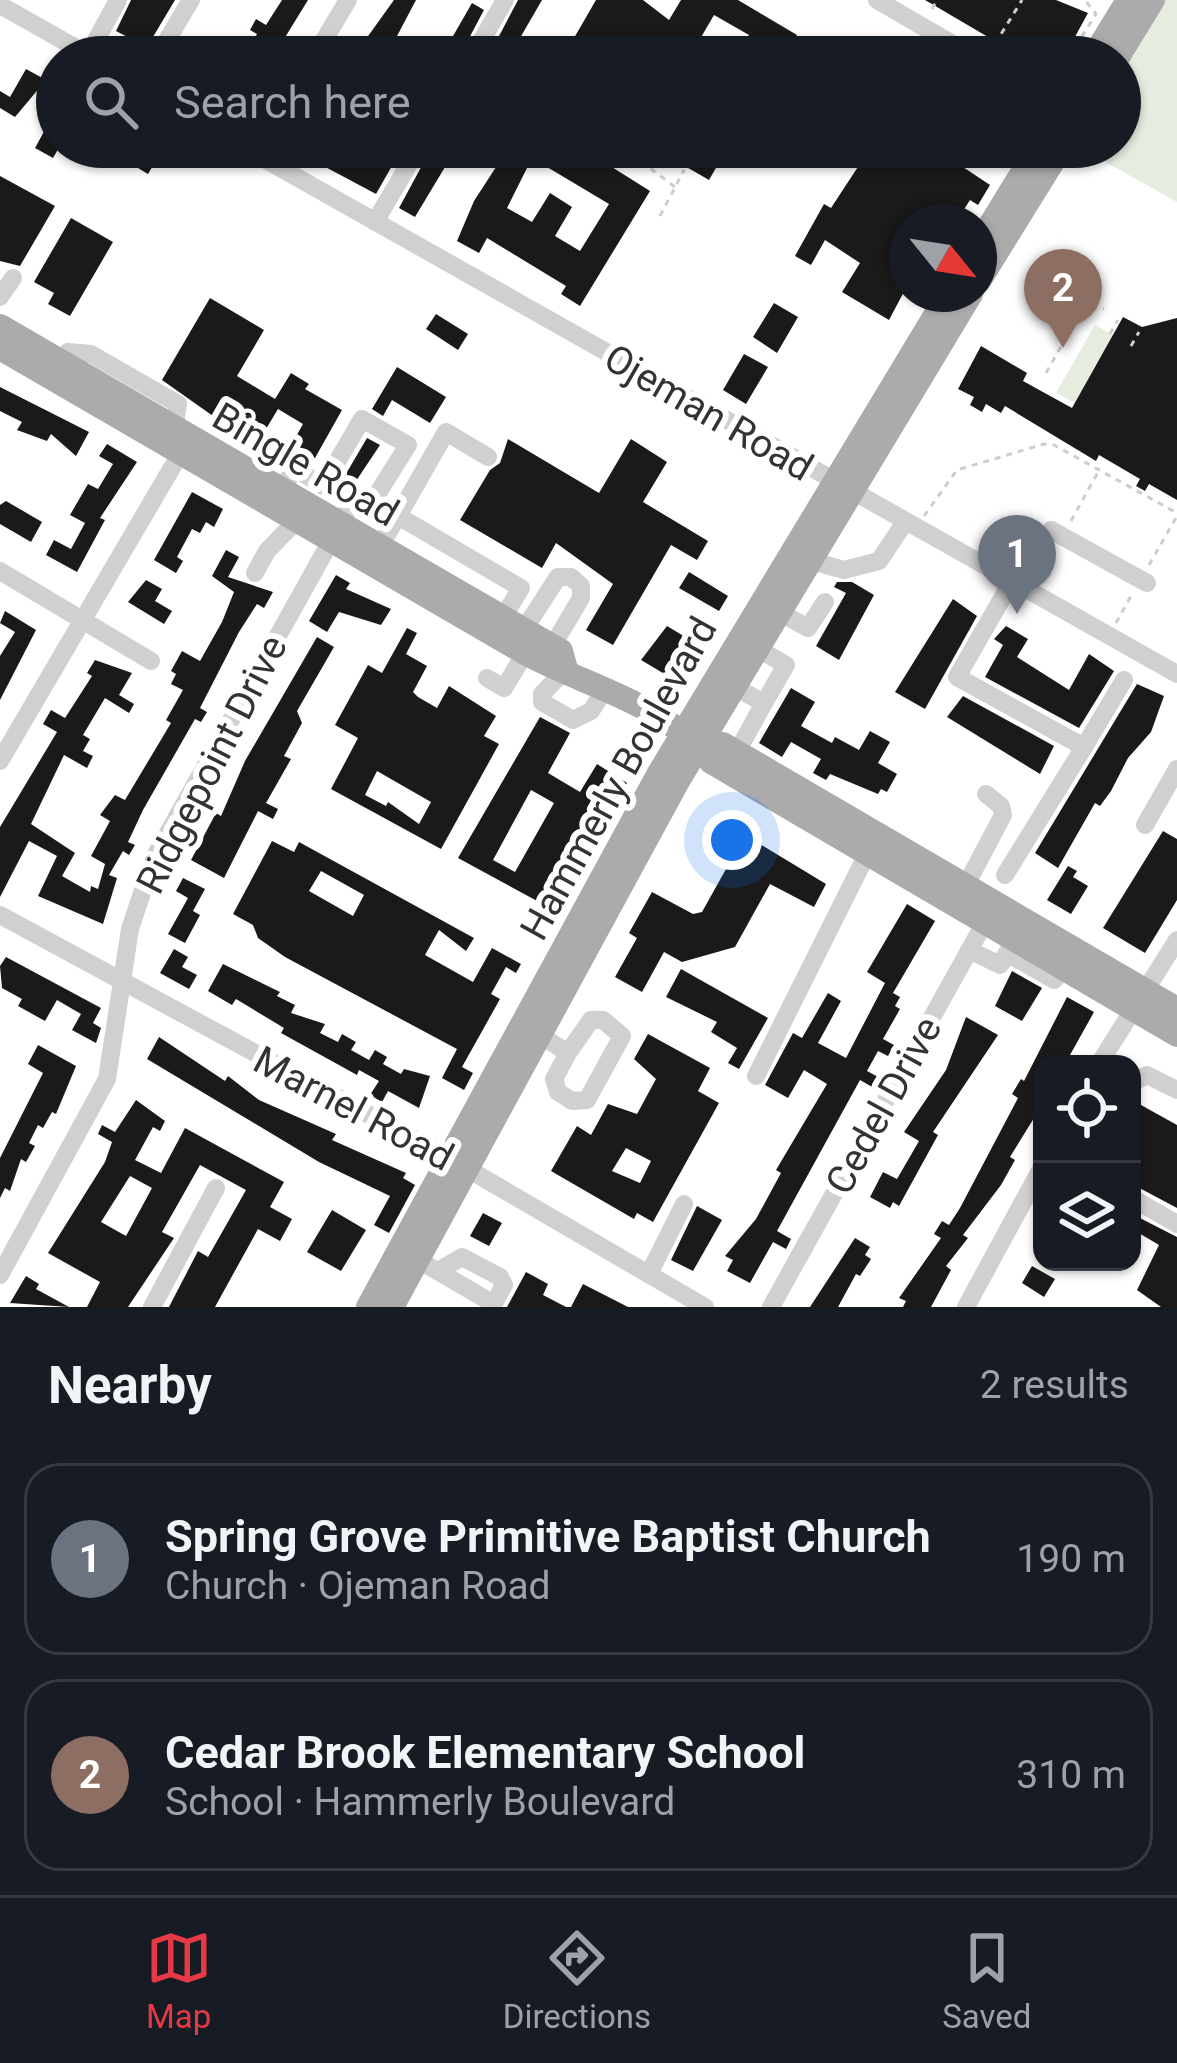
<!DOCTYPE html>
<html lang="en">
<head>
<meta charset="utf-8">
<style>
	:root { --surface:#171b24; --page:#242831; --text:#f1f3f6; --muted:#9ea1a6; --line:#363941; --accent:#e63946 }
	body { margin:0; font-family:Roboto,sans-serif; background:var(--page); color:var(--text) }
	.controls { position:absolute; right:36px; bottom:36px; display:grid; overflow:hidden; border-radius:24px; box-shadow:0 3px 9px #0004 }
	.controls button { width:108px; height:108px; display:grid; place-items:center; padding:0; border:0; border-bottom:3px solid var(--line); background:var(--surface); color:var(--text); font:60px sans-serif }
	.compass { position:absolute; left:889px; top:204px; width:108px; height:108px; border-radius:50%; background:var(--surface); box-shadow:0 3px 9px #0004; rotate:120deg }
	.you { position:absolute; left:732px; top:840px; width:42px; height:42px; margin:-30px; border:9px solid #fff; border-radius:50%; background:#1a73e8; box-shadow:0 0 0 18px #1a73e833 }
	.badge { display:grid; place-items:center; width:78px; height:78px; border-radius:50%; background:var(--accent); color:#fff; font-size:39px; font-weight:700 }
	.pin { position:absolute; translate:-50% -99px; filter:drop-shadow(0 3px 6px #0008) }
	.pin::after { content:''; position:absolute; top:63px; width:42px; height:36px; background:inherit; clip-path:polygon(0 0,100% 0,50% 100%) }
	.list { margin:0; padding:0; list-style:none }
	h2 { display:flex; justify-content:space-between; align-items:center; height:156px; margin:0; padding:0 48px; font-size:51px }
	h2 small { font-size:39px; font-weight:400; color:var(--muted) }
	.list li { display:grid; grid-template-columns:78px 1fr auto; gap:36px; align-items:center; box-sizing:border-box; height:192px; margin:0 24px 24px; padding:0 24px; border:3px solid var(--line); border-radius:36px }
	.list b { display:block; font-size:45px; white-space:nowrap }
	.list p { margin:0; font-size:39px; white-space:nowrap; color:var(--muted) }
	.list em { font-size:39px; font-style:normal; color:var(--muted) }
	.icon { flex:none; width:66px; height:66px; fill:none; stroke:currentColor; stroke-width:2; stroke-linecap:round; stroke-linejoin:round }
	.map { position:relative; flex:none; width:1177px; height:1307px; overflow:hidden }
	.search { position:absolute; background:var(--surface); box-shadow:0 3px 9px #0004; left:36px; right:36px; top:36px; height:132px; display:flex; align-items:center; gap:30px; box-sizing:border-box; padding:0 42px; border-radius:66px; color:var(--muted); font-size:45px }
	.sheet { height:588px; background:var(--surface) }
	nav { display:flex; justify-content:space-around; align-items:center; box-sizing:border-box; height:168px; border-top:3px solid var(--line); background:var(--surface); font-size:33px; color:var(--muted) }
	nav a { display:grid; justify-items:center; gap:6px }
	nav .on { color:var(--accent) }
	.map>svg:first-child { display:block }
	.green { fill:#e6ecdf }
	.building { fill:#1a1a1a; fill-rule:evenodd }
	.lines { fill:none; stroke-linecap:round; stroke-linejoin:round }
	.path { stroke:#cdcdcd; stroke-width:3; stroke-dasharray:6 6; stroke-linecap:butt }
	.minor { stroke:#d0d0d0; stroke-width:18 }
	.major { stroke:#ababab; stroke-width:24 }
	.labels { text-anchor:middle; stroke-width:12; stroke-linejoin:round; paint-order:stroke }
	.street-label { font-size:39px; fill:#333; stroke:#fff }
</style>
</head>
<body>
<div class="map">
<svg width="1177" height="1307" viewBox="0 0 1177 1307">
	<rect width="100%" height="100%" fill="#fff"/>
	<g class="green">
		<polygon points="1163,0 1177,0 1177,202 1079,147 1120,147 1120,69"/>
		<polygon points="1095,325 1113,335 1075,403 1056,393"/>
	</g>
	<g class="building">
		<polygon points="131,0 175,0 147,47 116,31"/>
		<polygon points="282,0 308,0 273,57 246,54 257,34 250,30 256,19 266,25"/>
		<polygon points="394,0 416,0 386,57 353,57"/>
		<polygon points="518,0 542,0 509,57 488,57"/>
		<polygon points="596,0 643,0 669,20 681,0 738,0 797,35 785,56 776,51 772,57 735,57 749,35 714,15 700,39 732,57 645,57 612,38 601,57 563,57"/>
		<polygon points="925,0 1056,0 1088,13 1064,57 1032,57 1019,50 1017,54"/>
		<polygon points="472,3 484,10 459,57 441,57"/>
		<polygon points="26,69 46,80 15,117 0,108 0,91 10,97"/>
		<polygon points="57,108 57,151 53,158 35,148"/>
		<polygon points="120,147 154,147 147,160 154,164 148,174 128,162 133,155"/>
		<polygon points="288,147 396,147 401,150 376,194"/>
		<polygon points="432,147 457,147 415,217 399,208"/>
		<path d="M509,147h71l70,44 -70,115 -19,-12 5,-8 -79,-48 -8,15 -22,-12 17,-40zM532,158l77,46 -29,47 -25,-15 17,-29 -22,-14 -18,29 -25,-14z"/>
		<polygon points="652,147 728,147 709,180"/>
		<polygon points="871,147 933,147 990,185 978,205 970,200 956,222 907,222 907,286 889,320 842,292 860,263 825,240 811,265 795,256 824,204 831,208"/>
		<polygon points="0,176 55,206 20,266 0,261"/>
		<polygon points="71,218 113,242 70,316 48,304 54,293 34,282"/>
		<polygon points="210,298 264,330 237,376 275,399 291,373 309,384 305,389 342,410 315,458 288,451 303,424 278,409 263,434 219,407 213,416 162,380"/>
		<polygon points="774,303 798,317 777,353 753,337"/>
		<polygon points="436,314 468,334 458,350 426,329"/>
		<polygon points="1123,317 1142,327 1177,318 1177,500 1149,484 1145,491 1136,486 1140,479 1099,455 1096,461 1005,406 1001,413 986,404 982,412 970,405 974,397 958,389 981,346 1027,373 1023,381 1072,408"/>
		<polygon points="744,354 768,367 746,404 723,390"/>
		<polygon points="397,367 446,397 430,423 392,400 383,416 372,409"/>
		<polygon points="0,387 89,432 76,456 51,434 47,441 17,430 22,422 0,411"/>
		<polygon points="367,438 380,445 350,490 340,484"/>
		<polygon points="508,439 599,493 631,439 667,462 643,502 708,541 697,560 671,545 613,645 586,630 613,584 556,543 542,568 460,520 490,470 500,463"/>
		<polygon points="107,444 137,462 100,518 105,520 77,572 46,555 54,540 71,549 85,523 70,515 88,484 98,489 113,464 99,456"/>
		<polygon points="192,492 223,509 214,527 206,522 200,533 192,529 177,557 183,561 176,573 154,560"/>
		<polygon points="6,501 42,522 31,542 0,524 0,505"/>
		<polygon points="226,550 239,557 228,577 273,592 264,608 257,604 239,632 200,708 207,712 201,722 195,719 143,810 128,842 135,845 129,855 123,851 109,875 117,878 103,924 38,896 57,856 29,841 0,897 0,827 57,732 43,724 51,710 65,718 92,676 87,673 95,660 132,673 119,695 134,704 129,713 105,698 83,735 90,739 83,751 93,756 87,768 64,755 31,824 75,853 62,876 90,892 91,886 98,889 105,864 91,856 110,821 100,815 115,795 125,800 171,723 166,720 183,690 171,684 176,674 171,671 182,651 200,661 222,622 234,592 212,576"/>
		<polygon points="689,572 728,596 719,611 679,588"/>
		<polygon points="336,575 350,583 346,589 391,609 381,625 339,612 327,632 309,621"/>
		<polygon points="146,580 162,589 155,601 172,611 164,624 128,602"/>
		<polygon points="837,582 852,582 874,595 839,660 816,646 846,593 834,587"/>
		<polygon points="953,599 977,616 925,709 895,692"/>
		<polygon points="5,611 36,630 0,700 0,656 15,632 0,623"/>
		<polygon points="667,626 692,641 673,679 641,660"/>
		<polygon points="1006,626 1028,639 1017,657 1069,690 1089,654 1114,671 1079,728 985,677 1003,645 994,639"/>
		<path d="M407,628l10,5 -11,21 21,12 -14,26 5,5 19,11 12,-22 47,30 -12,20 15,8 -58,105 -110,-60 27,-51 -23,-13 33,-60 14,8zM377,771l54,31 -12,22 -31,-22 -2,4 -21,-11z"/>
		<polygon points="317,637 334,647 297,711 302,723 284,756 291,759 266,803 278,809 273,819 258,811 224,878 191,860 216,813 221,816 245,761"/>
		<polygon points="1137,684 1164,696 1151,732 1128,758 1111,791 1100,806 1095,803 1058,868 1035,853"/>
		<polygon points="791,688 815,702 801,726 832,743 835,737 859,750 870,731 890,742 878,763 897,774 887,792 881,789 878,794 830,774 826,780 813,773 821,759 791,742 782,757 759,743"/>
		<polygon points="963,696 1054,746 1040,774 947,717"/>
		<path d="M540,717l30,16 -22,40 32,19 17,-28 30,19 -69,117 -14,-7 -5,9 -81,-44zM531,790l23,13 -39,69 -22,-12z"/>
		<polygon points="1163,831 1177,839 1177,900 1145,953 1103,928"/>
		<polygon points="745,835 826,884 814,907 770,884 735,947 682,962 664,952 642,992 615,977 637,938 629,933 652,892 693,914 702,912"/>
		<path d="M272,841l22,11 5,-10 175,96 -8,13 -27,-21 -14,25 48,27 19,-34 29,16 -5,9 -10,-6 -15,27 9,5 -38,68 11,6 -9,17 -22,-12 15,-29 -172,-92 -27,-19 -5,-13 -20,-11zM321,871l43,24 -11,21 -44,-25z"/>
		<polygon points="1068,866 1077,871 1073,877 1088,886 1071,914 1047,900"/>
		<polygon points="183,878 205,889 193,911 200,915 185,943 168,934 188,898 176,891"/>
		<polygon points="907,904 935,921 893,993 900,997 895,1006 900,1009 883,1039 894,1045 888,1056 878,1051 867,1071 880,1078 874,1088 860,1080 777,1231 791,1239 786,1249 773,1242 750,1283 727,1271 733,1260 725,1256 756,1219 781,1173 776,1170 827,1084 804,1070 788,1098 765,1085 793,1033 802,1038 828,993 841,1001 818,1043 846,1058 885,983 867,972"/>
		<polygon points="174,949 188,957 182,967 197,975 189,989 160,973"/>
		<polygon points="6,957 101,1008 93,1023 101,1028 96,1043 72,1030 81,1014 57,1000 45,1021 18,1006 22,999 2,988 0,966"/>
		<polygon points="223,964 280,992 277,996 295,1005 291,1013 325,1024 320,1033 338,1042 342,1034 356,1042 351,1050 369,1060 375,1050 387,1057 383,1064 401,1074 404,1069 430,1076 419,1108 388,1091 382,1102 370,1095 379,1081 359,1070 357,1075 281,1033 284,1028 236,999 232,1005 208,991"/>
		<polygon points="681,969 768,1018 739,1069 728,1063 737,1048 711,1032 717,1022 666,997"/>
		<polygon points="1012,971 1042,988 1022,1021 995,1006"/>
		<polygon points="1067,997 1094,1012 1065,1064 1042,1064 1042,1105 1010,1157 1015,1160 1001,1185 963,1235 968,1238 946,1266 951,1270 931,1307 903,1307 906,1301 899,1298 941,1238 934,1234 942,1221 949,1225 960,1208 1018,1098 1012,1094 1021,1079 1024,1081"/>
		<polygon points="966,1017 998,1035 933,1132 938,1135 899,1206 893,1202 890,1208 870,1197 883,1172 897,1179 919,1141 904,1132 946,1070"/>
		<path d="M648,1034l62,34 -12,23 21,12 -66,119 -16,-9 -3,6 -83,-48 26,-45 14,9 17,-31 29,10 19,-35 -22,-20zM626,1148l25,13 -11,22 -28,-12z"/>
		<polygon points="159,1037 225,1081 228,1076 259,1100 336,1134 332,1140 406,1173 403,1178 415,1185 389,1233 374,1225 390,1196 319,1162 147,1059"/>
		<polygon points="38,1045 76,1066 56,1114 52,1112 43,1128 38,1125 29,1143 35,1146 26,1162 21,1159 10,1191 5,1188 0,1198 0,1158 43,1073 28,1064"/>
		<path d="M136,1100l29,21 -5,10 -7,-4 -18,33 26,13 24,-45 99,54 -14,25 22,12 -12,22 -22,-12 -43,78h-46l29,-56 10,6 38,-67 -46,-25 -38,67 12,6 -46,69h-41l13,-25 -52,-29 57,-91 7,-20 -14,-8 4,-9 13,7zM130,1176l22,12 -26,48 -25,-14z"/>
		<polygon points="1132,1100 1177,1125 1177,1208 1132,1184"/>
		<polygon points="697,1206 722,1220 693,1271 671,1260"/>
		<polygon points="332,1210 366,1230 341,1271 307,1252"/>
		<polygon points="483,1213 502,1223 489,1246 470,1236"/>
		<polygon points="1132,1214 1177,1237 1177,1307 1161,1307 1137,1290 1159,1245 1132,1229"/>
		<polygon points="855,1238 870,1247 865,1255 871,1259 860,1276 856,1274 838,1307 810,1307"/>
		<polygon points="1032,1266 1055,1279 1044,1297 1022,1283"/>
		<polygon points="526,1272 548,1284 543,1295 566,1307 507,1307"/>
		<polygon points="26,1276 39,1284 36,1289 69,1307 10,1303"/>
		<polygon points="583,1284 628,1307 571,1307"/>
	</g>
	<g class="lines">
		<g class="path">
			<polyline points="932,9 937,0"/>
			<polyline points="995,44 1022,0"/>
			<polyline points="1069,57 1096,14 1085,0"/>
			<polyline points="587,147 594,152 608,147"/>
			<polyline points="622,147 675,187"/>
			<polyline points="660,216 684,170"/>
			<polyline points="1110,334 1118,320"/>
			<polyline points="1131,346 1139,332"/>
			<polyline points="1046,373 1084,306 1104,309"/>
			<polyline points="924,516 957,470 1044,444 1054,445 1177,513"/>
			<polyline points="1071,521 1098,472"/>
			<polyline points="1149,565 1177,516"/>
			<polyline points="1039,579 1055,551"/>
			<polyline points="1116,623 1132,594"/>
		</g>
		<g class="minor">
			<polyline points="877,0 975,57"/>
			<polyline points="0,5 92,57"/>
			<polyline points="88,55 118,0"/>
			<polyline points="157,57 191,0"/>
			<polyline points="314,57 348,0"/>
			<polyline points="472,57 505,0"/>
			<polyline points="243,147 1177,674"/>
			<polyline points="375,222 419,147"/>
			<polyline points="0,297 13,278"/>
			<polyline points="60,362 68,352 91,354 178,404 174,429"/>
			<polyline points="398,516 446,432 488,457"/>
			<polyline points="1051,530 1147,583"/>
			<polyline points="379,548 398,516 521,588 502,619"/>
			<polyline points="808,560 844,570 879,561 905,522"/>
			<polyline points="0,571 151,661"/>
			<polyline points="255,573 267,551 296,521"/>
			<polyline points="1012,581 957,677 1084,747 1124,680"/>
			<polyline points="777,611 808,628 825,602"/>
			<polyline points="523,631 558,577 571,577 581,586 581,598 552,647"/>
			<polyline points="566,669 542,694 542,702 573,720 591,711 605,689"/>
			<polyline points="487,678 504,688 525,653"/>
			<polyline points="733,686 764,703 786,665 755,647"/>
			<polyline points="737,752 764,703"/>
			<polyline points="0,761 187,442"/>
			<polyline points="1145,825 1177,769"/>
			<polyline points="1005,875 1084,747"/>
			<polyline points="966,885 1003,815 1001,806 986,794"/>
			<polyline points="0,915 449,1158 705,1307"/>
			<polyline points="969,950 1000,965 1012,945"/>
			<polyline points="1007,953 1054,980 1064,969"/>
			<polyline points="540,1035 568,1053 554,1079 558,1092 572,1101 587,1100 622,1036 603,1020 591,1020 568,1053"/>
			<polyline points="1099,1064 1177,940"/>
			<polyline points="756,1076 867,854"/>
			<polyline points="1132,1083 1147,1075 1177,1090"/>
			<polyline points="1132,1198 1177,1224"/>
			<polyline points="427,1265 494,1304"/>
			<polyline points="438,1271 462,1257 500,1277 504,1285 492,1307"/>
			<polyline points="649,1274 684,1204"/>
			<polyline points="0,1275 107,1079 130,929 153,860 352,503 371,504 408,445 362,419 323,486 295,468 281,491"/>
			<polyline points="152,1307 216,1188"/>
			<polyline points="771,1307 990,913"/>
			<polyline points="966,1307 1042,1167"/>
		</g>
		<g class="major">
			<polyline points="1093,57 1128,0"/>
			<polyline points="1118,57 1153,0"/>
			<polyline points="979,243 1038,147"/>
			<polyline points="979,281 1062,147"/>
			<polyline points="0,326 561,651 566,669"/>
			<path d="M0,348l525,305c60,33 143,51 186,109l466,273"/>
			<polyline points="699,745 723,744 1177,1009"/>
			<polyline points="368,1307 659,773 948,294"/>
			<polyline points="392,1307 678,781 971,294"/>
		</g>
	</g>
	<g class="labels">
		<g class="street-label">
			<text transform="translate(709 412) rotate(30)" y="14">Ojeman Road</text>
			<text transform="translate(306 464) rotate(30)" y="14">Bingle Road</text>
			<text transform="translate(211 764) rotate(-63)" y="14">Ridgepoint Drive</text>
			<text transform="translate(618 778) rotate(-61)" y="14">Hammerly Boulevard</text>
			<text transform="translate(883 1105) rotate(-61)" y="14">Cedel Drive</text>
			<text transform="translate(354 1108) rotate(28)" y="14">Marnel Road</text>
		</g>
	</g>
</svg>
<div class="controls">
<button><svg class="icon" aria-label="locate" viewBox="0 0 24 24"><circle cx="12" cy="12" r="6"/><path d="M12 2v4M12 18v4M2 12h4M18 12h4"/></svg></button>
<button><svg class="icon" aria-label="layers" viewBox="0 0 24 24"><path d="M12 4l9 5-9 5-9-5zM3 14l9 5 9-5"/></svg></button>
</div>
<svg class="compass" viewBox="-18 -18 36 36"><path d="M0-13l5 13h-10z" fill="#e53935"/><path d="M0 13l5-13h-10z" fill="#9ea1a6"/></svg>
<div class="you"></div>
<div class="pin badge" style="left:1017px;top:614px;background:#6b7280">1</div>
<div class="pin badge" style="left:1063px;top:348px;background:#8d6e63">2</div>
<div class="search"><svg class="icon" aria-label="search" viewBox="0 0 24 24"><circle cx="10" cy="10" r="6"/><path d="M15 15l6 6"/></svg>Search here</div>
</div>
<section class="sheet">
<h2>Nearby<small>2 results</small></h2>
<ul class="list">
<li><span class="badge" style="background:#6b7280">1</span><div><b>Spring Grove Primitive Baptist Church</b><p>Church · Ojeman Road</p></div><em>190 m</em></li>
<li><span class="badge" style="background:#8d6e63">2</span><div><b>Cedar Brook Elementary School</b><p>School · Hammerly Boulevard</p></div><em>310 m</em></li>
</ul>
</section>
<nav>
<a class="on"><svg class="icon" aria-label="map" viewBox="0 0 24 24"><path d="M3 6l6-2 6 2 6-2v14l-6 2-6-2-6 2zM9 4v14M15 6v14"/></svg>Map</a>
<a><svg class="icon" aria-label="directions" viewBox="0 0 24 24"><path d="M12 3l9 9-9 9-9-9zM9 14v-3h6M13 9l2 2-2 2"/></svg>Directions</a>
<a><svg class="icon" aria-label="saved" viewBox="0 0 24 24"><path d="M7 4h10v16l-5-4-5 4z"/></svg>Saved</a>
</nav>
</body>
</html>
